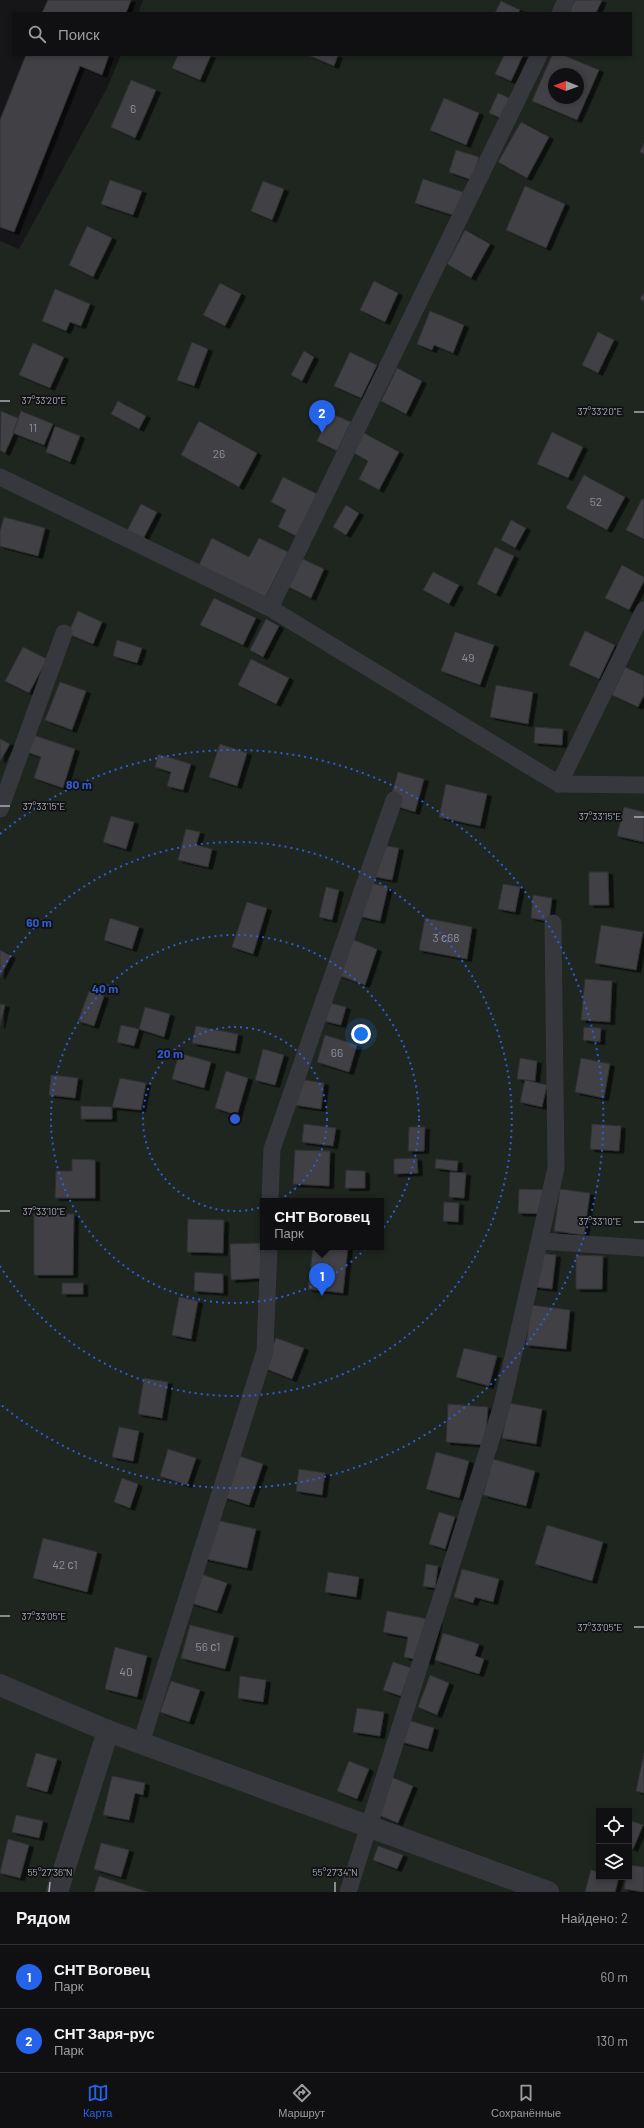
<!DOCTYPE html>
<html lang="ru">
<head>
<meta charset="utf-8">
<style>
	:root { --surface:#101012; --page:#1e1e20; --text:#f1f3f6; --muted:#9c9d9f; --line:#303032; --accent:#2563eb }
	body { margin:0; font-family:Barlow,sans-serif; background:var(--page); color:var(--text) }
	.controls { position:absolute; right:12px; bottom:12px; display:grid; overflow:hidden; border-radius:0px; box-shadow:0 2px 6px #0003 }
	.controls button { width:36px; height:36px; display:grid; place-items:center; padding:0; border:0; border-bottom:1px solid var(--line); background:var(--surface); color:var(--text); font:20px sans-serif }
	.compass { position:absolute; left:548px; top:68px; width:36px; height:36px; border-radius:50%; background:var(--surface); box-shadow:0 2px 6px #0003; rotate:271deg }
	.you { position:absolute; left:361px; top:1034px; width:14px; height:14px; margin:-10px; border:3px solid #fff; border-radius:50%; background:#1a73e8; box-shadow:0 0 0 6px #1a73e833 }
	.badge { display:grid; place-items:center; width:26px; height:26px; border-radius:50%; background:var(--accent); color:#fff; font-size:13px; font-weight:700 }
	.pin { position:absolute; translate:-50% -33px; filter:drop-shadow(0 1px 2px #0008) }
	.pin::after { content:''; position:absolute; top:21px; width:14px; height:12px; background:inherit; clip-path:polygon(0 0,100% 0,50% 100%) }
	.popup { position:absolute; left:260px; top:1198px; width:124px; height:52px; box-sizing:border-box; display:grid; place-content:center; border-radius:0px; background:var(--surface); filter:drop-shadow(0 1px 3px #0005); font-size:13px; white-space:nowrap; color:var(--muted) }
	.popup b { font-size:15px; color:var(--text) }
	.popup::after { content:''; position:absolute; left:50%; top:100%; margin-left:-8px; border:8px solid transparent; border-top-color:var(--surface) }
	.list { margin:0; padding:0; list-style:none }
	h2 { display:flex; justify-content:space-between; align-items:center; height:52px; margin:0; padding:0 16px; font-size:17px }
	h2 small { font-size:13px; font-weight:400; color:var(--muted) }
	.list li { display:grid; grid-template-columns:26px 1fr auto; gap:12px; align-items:center; box-sizing:border-box; height:64px; padding:0 16px; border-top:1px solid var(--line) }
	.list b { display:block; font-size:15px; white-space:nowrap }
	.list p { margin:0; font-size:13px; white-space:nowrap; color:var(--muted) }
	.list em { font-size:13px; font-style:normal; color:var(--muted) }
	.icon { flex:none; width:22px; height:22px; fill:none; stroke:currentColor; stroke-width:2; stroke-linecap:round; stroke-linejoin:round }
	.map { position:relative; flex:none; width:644px; height:1892px; overflow:hidden }
	.search { position:absolute; background:var(--surface); box-shadow:0 2px 6px #0003; left:12px; right:12px; top:12px; height:44px; display:flex; align-items:center; gap:10px; box-sizing:border-box; padding:0 14px; border-radius:0px; color:var(--muted); font-size:15px }
	.sheet { height:180px; background:var(--surface) }
	nav { display:flex; justify-content:space-around; align-items:center; box-sizing:border-box; height:56px; border-top:1px solid var(--line); background:var(--surface); font-size:11px; color:var(--muted) }
	nav a { display:grid; justify-items:center; gap:2px }
	nav .on { color:var(--accent) }
	.map>svg:first-child { display:block }
	.green { fill:#1e261f; fill-rule:evenodd }
	.building { fill:#404145; stroke:#303034; fill-rule:evenodd; filter:url(#shadow) }
	.lines { fill:none; stroke-linecap:round; stroke-linejoin:round }
	.service { stroke:#37383d; stroke-width:17 }
	.minor { stroke:#37383d; stroke-width:22 }
	.ticks { fill:none; stroke:#a8adb8; stroke-width:1.5 }
	.ring { fill:none; stroke:#325cd3; stroke-width:2; stroke-dasharray:2 4 }
	.labels { text-anchor:middle; stroke-width:3.5; stroke-linejoin:round; paint-order:stroke }
	.number-label { font-size:12px; fill:#8e929b }
	.ticks-label { font-size:10px; text-anchor:middle; fill:#a8adb8; stroke:#111113; stroke-width:3.5; stroke-linejoin:round; paint-order:stroke }
	.centre { fill:#325cd3; stroke:#111113; stroke-width:2 }
	.ring-label { font-size:12px; text-anchor:middle; font-weight:bold; fill:#325cd3; stroke:#111113; stroke-width:3.5; stroke-linejoin:round; paint-order:stroke }
</style>
</head>
<body>
<div class="map">
<svg width="644" height="1892" viewBox="0 0 644 1892">
	<defs>
		<filter id="shadow"><feDropShadow dx="4.5" dy="2.5" stdDeviation="0" flood-color="#0009"/></filter>
	</defs>
	<rect width="100%" height="100%" fill="#161618"/>
	<path class="green" d="M143,0h501v1892h-644v-1651l19,8 87,-159 15,-35h510v-42h-493zM554,74h24v24h-24zM263,1201h118v46h-118zM599,1811h30v66h-30z"/>
	<g class="building">
		<polygon points="48,0 131,0 126,13 42,13"/>
		<polygon points="575,0 602,0 596,13 569,13"/>
		<polygon points="501,1 520,10 518,13 495,13"/>
		<polygon points="26,55 109,55 102,75 80,66 14,232 0,227 0,120"/>
		<polygon points="178,55 211,55 200,80 172,68"/>
		<polygon points="308,55 338,55 334,66"/>
		<polygon points="504,55 523,55 511,81 495,74"/>
		<path d="M552,55h11l36,15 -22,50 -45,-19zM554,74h24v24h-24z"/>
		<polygon points="131,80 156,90 135,138 111,127"/>
		<polygon points="498,93 514,100 505,120 489,113"/>
		<polygon points="444,98 479,113 466,145 430,130"/>
		<polygon points="521,122 549,137 527,178 498,162"/>
		<polygon points="644,143 644,154 640,152"/>
		<polygon points="456,150 479,157 472,180 449,172"/>
		<polygon points="423,179 463,192 456,216 415,203"/>
		<polygon points="110,180 142,191 133,215 101,204"/>
		<polygon points="263,181 284,189 272,220 251,211"/>
		<polygon points="525,186 565,204 546,248 506,230"/>
		<polygon points="87,226 112,238 93,277 69,265"/>
		<polygon points="465,230 490,244 471,278 447,264"/>
		<polygon points="374,281 398,293 385,322 360,310"/>
		<polygon points="220,283 241,294 225,326 203,315"/>
		<polygon points="55,289 90,304 81,326 70,322 66,331 42,321"/>
		<polygon points="644,293 644,301 640,299"/>
		<polygon points="430,311 464,325 453,353 434,345 432,350 417,344"/>
		<polygon points="598,332 614,340 598,373 582,365"/>
		<polygon points="192,342 208,349 194,386 177,380"/>
		<polygon points="33,343 64,357 50,388 19,375"/>
		<polygon points="304,351 314,357 302,381 291,375"/>
		<polygon points="350,352 377,365 361,398 334,386"/>
		<polygon points="397,368 422,381 406,414 381,401"/>
		<polygon points="118,401 146,416 139,429 111,414"/>
		<polygon points="1,411 20,419 5,453 0,450"/>
		<polygon points="21,411 53,424 44,445 13,433"/>
		<polygon points="330,413 351,422 337,451 317,441"/>
		<polygon points="199,421 257,453 239,487 181,455"/>
		<polygon points="55,426 80,436 70,462 46,452"/>
		<polygon points="552,432 583,447 568,478 537,464"/>
		<polygon points="364,433 399,452 379,490 359,479 368,461 354,453"/>
		<polygon points="584,475 625,497 607,530 566,508"/>
		<polygon points="283,477 317,494 296,536 278,527 286,510 271,502"/>
		<polygon points="642,499 644,500 644,539 626,530"/>
		<polygon points="141,504 157,512 140,545 124,536"/>
		<polygon points="346,505 359,513 346,535 333,527"/>
		<polygon points="4,517 45,528 38,556 0,546 0,531"/>
		<polygon points="511,520 526,528 515,548 501,540"/>
		<polygon points="212,538 249,557 259,538 288,552 263,602 197,569"/>
		<polygon points="495,547 514,556 496,594 477,584"/>
		<polygon points="301,558 324,569 311,598 287,586"/>
		<polygon points="622,565 644,577 644,581 629,610 605,598"/>
		<polygon points="433,572 459,585 449,604 423,590"/>
		<polygon points="214,598 256,618 243,645 200,625"/>
		<polygon points="78,611 102,622 93,644 68,634"/>
		<polygon points="266,619 279,626 263,657 250,650"/>
		<polygon points="585,631 615,645 599,679 569,665"/>
		<polygon points="455,632 494,645 480,685 441,671"/>
		<polygon points="117,640 142,648 137,663 113,656"/>
		<polygon points="23,647 47,659 29,693 5,681"/>
		<polygon points="251,659 289,678 276,704 238,685"/>
		<polygon points="625,667 644,676 644,695 638,707 612,695"/>
		<polygon points="60,682 86,691 72,730 45,720"/>
		<polygon points="496,685 533,692 528,724 490,717"/>
		<polygon points="535,727 563,729 562,745 534,743"/>
		<polygon points="27,733 75,749 63,788 34,778 41,757 22,750"/>
		<polygon points="0,739 10,744 0,761"/>
		<polygon points="220,744 247,753 237,786 209,777"/>
		<polygon points="158,754 191,764 183,790 167,786 171,772 155,767"/>
		<polygon points="398,772 424,779 415,812 389,804"/>
		<polygon points="446,784 487,794 480,826 439,817"/>
		<polygon points="624,807 644,812 644,842 617,836"/>
		<polygon points="111,816 134,822 126,849 103,842"/>
		<polygon points="186,829 200,832 196,845 212,849 208,867 178,860"/>
		<polygon points="376,844 399,848 392,880 370,876"/>
		<polygon points="589,872 608,872 609,905 589,905"/>
		<polygon points="367,882 388,887 380,921 359,916"/>
		<polygon points="503,884 520,887 515,912 498,909"/>
		<polygon points="326,887 339,890 332,920 319,917"/>
		<polygon points="533,895 552,898 549,921 531,918"/>
		<polygon points="247,902 267,908 253,954 232,947"/>
		<polygon points="110,918 139,927 132,949 104,940"/>
		<polygon points="425,918 472,927 467,959 419,950"/>
		<polygon points="601,925 643,932 636,970 595,963"/>
		<polygon points="351,939 377,949 365,985 338,975"/>
		<polygon points="0,950 11,956 0,977"/>
		<polygon points="585,979 612,981 610,1022 581,1020"/>
		<polygon points="89,991 104,996 94,1026 78,1021"/>
		<polygon points="330,1003 346,1007 341,1025 324,1021"/>
		<polygon points="0,1004 5,1005 0,1026"/>
		<polygon points="145,1007 170,1014 164,1037 139,1029"/>
		<polygon points="121,1025 139,1029 134,1046 117,1042"/>
		<polygon points="196,1026 238,1034 235,1051 192,1043"/>
		<polygon points="584,1027 601,1028 600,1042 583,1040"/>
		<polygon points="325,1035 357,1045 349,1072 317,1062"/>
		<polygon points="263,1049 284,1055 275,1085 255,1080"/>
		<polygon points="179,1053 211,1062 204,1088 172,1079"/>
		<polygon points="520,1058 537,1061 535,1081 517,1079"/>
		<polygon points="581,1058 610,1064 604,1098 575,1092"/>
		<polygon points="226,1071 248,1078 237,1115 215,1108"/>
		<polygon points="51,1075 78,1078 75,1098 49,1095"/>
		<polygon points="120,1078 146,1083 141,1110 112,1107"/>
		<polygon points="298,1079 324,1083 321,1109 294,1105"/>
		<polygon points="525,1080 547,1085 542,1107 520,1102"/>
		<polygon points="81,1106 112,1107 112,1119 81,1119"/>
		<polygon points="304,1124 336,1128 333,1146 302,1142"/>
		<polygon points="592,1124 621,1126 619,1151 590,1149"/>
		<polygon points="409,1127 425,1127 424,1151 408,1151"/>
		<polygon points="295,1150 330,1151 329,1186 293,1184"/>
		<polygon points="417,1158 418,1173 394,1174 394,1159"/>
		<polygon points="72,1159 95,1160 95,1198 55,1198 56,1171 72,1171"/>
		<polygon points="436,1159 458,1161 457,1171 435,1168"/>
		<polygon points="346,1170 365,1171 365,1188 345,1188"/>
		<polygon points="450,1172 466,1173 464,1198 449,1197"/>
		<polygon points="519,1189 548,1190 547,1214 518,1213"/>
		<polygon points="560,1189 590,1193 584,1235 554,1231"/>
		<polygon points="444,1202 459,1203 458,1222 443,1221"/>
		<polygon points="34,1214 74,1214 73,1275 34,1275"/>
		<polygon points="188,1219 224,1220 223,1253 187,1252"/>
		<polygon points="260,1243 262,1278 231,1280 230,1244"/>
		<polygon points="313,1247 348,1247 343,1293 308,1289"/>
		<polygon points="531,1252 556,1255 552,1289 527,1286"/>
		<polygon points="576,1255 603,1256 602,1289 576,1289"/>
		<polygon points="195,1272 223,1274 223,1293 194,1291"/>
		<rect x="62" y="1283" width="21" height="11"/>
		<polygon points="179,1297 198,1301 191,1339 172,1335"/>
		<polygon points="531,1305 570,1310 566,1349 526,1345"/>
		<polygon points="276,1338 304,1348 292,1379 264,1368"/>
		<polygon points="464,1348 497,1356 489,1386 456,1377"/>
		<polygon points="144,1378 168,1382 162,1418 138,1414"/>
		<polygon points="509,1403 542,1409 536,1444 502,1438"/>
		<polygon points="448,1404 488,1407 485,1445 446,1442"/>
		<polygon points="119,1427 139,1431 133,1461 112,1457"/>
		<polygon points="168,1449 196,1458 187,1485 160,1476"/>
		<polygon points="436,1452 469,1461 459,1498 426,1489"/>
		<polygon points="233,1454 263,1464 249,1505 220,1496"/>
		<polygon points="493,1459 535,1471 526,1506 483,1495"/>
		<polygon points="299,1469 325,1473 322,1495 296,1491"/>
		<polygon points="122,1478 138,1484 130,1508 114,1502"/>
		<polygon points="439,1512 455,1517 445,1549 429,1544"/>
		<polygon points="211,1519 256,1529 247,1568 202,1558"/>
		<polygon points="547,1525 603,1542 592,1581 535,1564"/>
		<polygon points="43,1538 97,1552 87,1592 33,1578"/>
		<polygon points="426,1564 438,1566 435,1588 423,1586"/>
		<polygon points="462,1569 499,1579 493,1602 475,1597 473,1603 454,1597"/>
		<polygon points="328,1572 359,1577 356,1597 325,1592"/>
		<polygon points="198,1573 227,1583 217,1611 188,1602"/>
		<polygon points="387,1611 438,1621 429,1662 404,1657 408,1637 383,1632"/>
		<polygon points="190,1625 234,1636 225,1669 181,1658"/>
		<polygon points="443,1633 479,1644 475,1656 484,1659 479,1674 435,1660"/>
		<polygon points="115,1647 147,1656 137,1697 105,1689"/>
		<polygon points="393,1662 411,1668 401,1696 383,1690"/>
		<polygon points="430,1675 449,1683 437,1715 418,1707"/>
		<polygon points="240,1676 266,1680 263,1702 238,1698"/>
		<polygon points="171,1681 200,1690 189,1722 160,1712"/>
		<polygon points="357,1708 384,1712 380,1736 353,1732"/>
		<polygon points="404,1719 434,1728 428,1749 398,1741"/>
		<polygon points="36,1753 57,1759 47,1792 26,1786"/>
		<polygon points="644,1753 644,1793 636,1791"/>
		<polygon points="349,1761 369,1769 357,1799 337,1791"/>
		<polygon points="112,1776 145,1783 143,1795 135,1793 129,1820 103,1815"/>
		<polygon points="391,1777 413,1786 398,1823 376,1814"/>
		<polygon points="16,1815 43,1821 39,1838 12,1832"/>
		<polygon points="629,1820 643,1825 633,1849 629,1847"/>
		<polygon points="8,1839 29,1845 20,1878 0,1873"/>
		<polygon points="101,1843 129,1850 121,1877 94,1869"/>
		<polygon points="378,1846 403,1855 397,1869 373,1860"/>
		<polygon points="629,1865 644,1867 644,1892 624,1889 626,1877 629,1877"/>
		<polygon points="591,1870 599,1872 599,1877 619,1877 615,1892 585,1892"/>
		<polygon points="99,1876 148,1892 94,1892"/>
	</g>
	<g class="lines">
		<g class="service">
			<polyline points="560,13 566,0"/>
			<polyline points="539,55 270,608 559,784 644,785"/>
			<polyline points="0,477 270,608"/>
			<polyline points="559,784 644,610"/>
			<polyline points="0,809 64,633"/>
			<polyline points="270,1201 272,1149 394,800"/>
			<polyline points="540,1241 644,1248"/>
			<polyline points="141,1743 265,1351 269,1247"/>
			<polyline points="348,1892 502,1405 556,1168 553,923"/>
		</g>
		<g class="minor">
			<polyline points="0,1685 108,1731 548,1892"/>
			<polyline points="57,1892 108,1731"/>
		</g>
	</g>
	<path class="ticks" d="M0,401h10M634,412h10M0,806h10M634,817h10M0,1211h10M634,1222h10M0,1616h10M634,1627h10M49,1892l1,-10M335,1892v-10"/>
	<g class="ring">
		<circle cx="235" cy="1119" r="92"/>
		<circle cx="235" cy="1119" r="184"/>
		<path d="M0 972A277 277 0 1 1 0 1266"/>
		<path d="M0 834A369 369 0 1 1 0 1404"/>
	</g>
	<g class="labels">
		<g class="number-label">
			<text x="133" y="113">6</text>
			<text x="33" y="432">11</text>
			<text x="219" y="458">26</text>
			<text x="596" y="506">52</text>
			<text x="468" y="662">49</text>
			<text x="446" y="942">3 с68</text>
			<text x="337" y="1057">66</text>
			<text x="65" y="1569">42 с1</text>
			<text x="208" y="1651">56 с1</text>
			<text x="126" y="1676">40</text>
		</g>
	</g>
	<g class="ticks-label">
		<text x="44" y="404">37°33'20"E</text>
		<text x="600" y="415">37°33'20"E</text>
		<text x="44" y="810">37°33'15"E</text>
		<text x="600" y="820">37°33'15"E</text>
		<text x="44" y="1215">37°33'10"E</text>
		<text x="600" y="1225">37°33'10"E</text>
		<text x="44" y="1620">37°33'05"E</text>
		<text x="600" y="1631">37°33'05"E</text>
		<text x="50" y="1876">55°27'36"N</text>
		<text x="335" y="1876">55°27'34"N</text>
	</g>
	<circle cx="235" cy="1119" r="6" class="centre"/>
	<g class="ring-label">
		<text x="79" y="789">80 m</text>
		<text x="39" y="927">60 m</text>
		<text x="105" y="993">40 m</text>
		<text x="170" y="1058">20 m</text>
	</g>
</svg>
<div class="controls">
<button><svg class="icon" aria-label="locate" viewBox="0 0 24 24"><circle cx="12" cy="12" r="6"/><path d="M12 2v4M12 18v4M2 12h4M18 12h4"/></svg></button>
<button><svg class="icon" aria-label="layers" viewBox="0 0 24 24"><path d="M12 4l9 5-9 5-9-5zM3 14l9 5 9-5"/></svg></button>
</div>
<svg class="compass" viewBox="-18 -18 36 36"><path d="M0-13l5 13h-10z" fill="#e53935"/><path d="M0 13l5-13h-10z" fill="#9c9d9f"/></svg>
<div class="you"></div>
<div class="pin badge" style="left:322px;top:1296px">1</div>
<div class="popup"><b>СНТ Воговец</b>Парк</div>
<div class="pin badge" style="left:322px;top:433px">2</div>
<div class="search"><svg class="icon" aria-label="search" viewBox="0 0 24 24"><circle cx="10" cy="10" r="6"/><path d="M15 15l6 6"/></svg>Поиск</div>
</div>
<section class="sheet">
<h2>Рядом<small>Найдено: 2</small></h2>
<ul class="list">
<li><span class="badge">1</span><div><b>СНТ Воговец</b><p>Парк</p></div><em>60 m</em></li>
<li><span class="badge">2</span><div><b>СНТ Заря-рус</b><p>Парк</p></div><em>130 m</em></li>
</ul>
</section>
<nav>
<a class="on"><svg class="icon" aria-label="map" viewBox="0 0 24 24"><path d="M3 6l6-2 6 2 6-2v14l-6 2-6-2-6 2zM9 4v14M15 6v14"/></svg>Карта</a>
<a><svg class="icon" aria-label="directions" viewBox="0 0 24 24"><path d="M12 3l9 9-9 9-9-9zM9 14v-3h6M13 9l2 2-2 2"/></svg>Маршрут</a>
<a><svg class="icon" aria-label="saved" viewBox="0 0 24 24"><path d="M7 4h10v16l-5-4-5 4z"/></svg>Сохранённые</a>
</nav>
</body>
</html>
